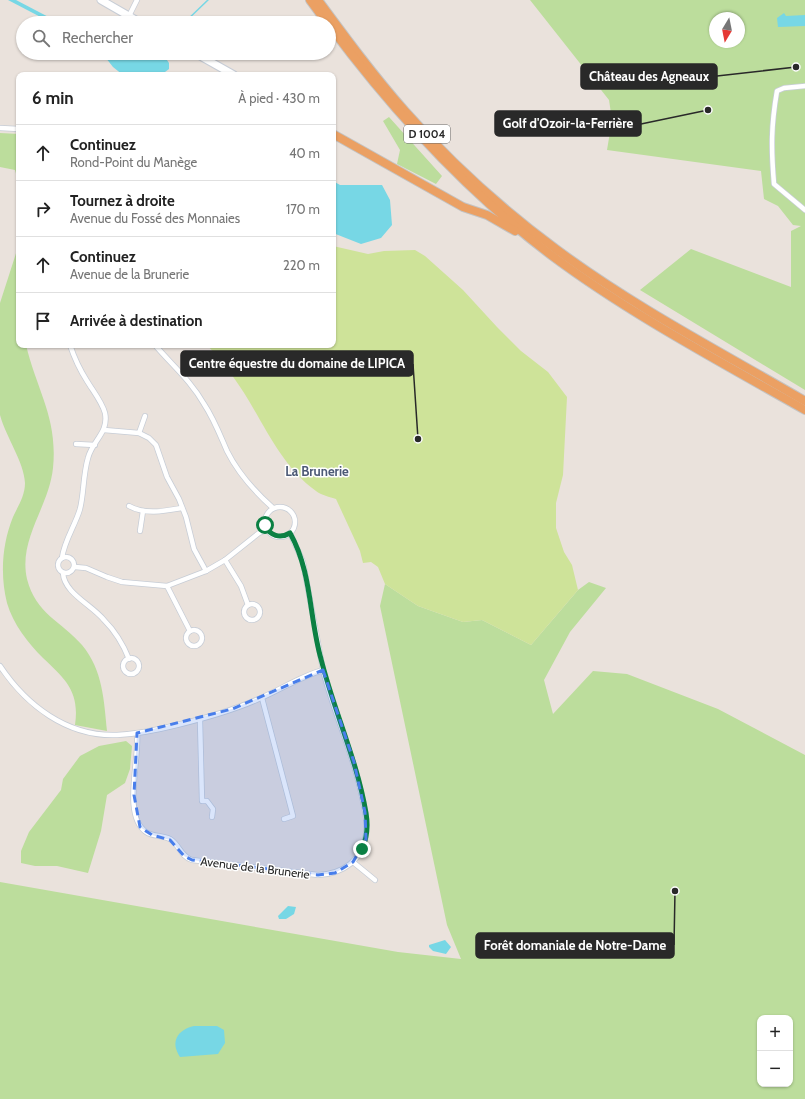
<!DOCTYPE html>
<html lang="fr">
<head>
<meta charset="utf-8">
<style>
	:root { --surface:#fff; --page:#f6f6f6; --text:#222; --muted:#767676; --line:#e0e0e0 }
	body { margin:0; font-family:Cabin,sans-serif; background:var(--page); color:var(--text) }
	.controls { position:absolute; right:12px; bottom:12px; display:grid; overflow:hidden; border-radius:8px; box-shadow:0 1px 3px #0004 }
	.controls button { width:36px; height:36px; display:grid; place-items:center; padding:0; border:0; border-bottom:1px solid var(--line); background:var(--surface); color:var(--text); font:20px sans-serif }
	.compass { position:absolute; left:709px; top:12px; width:36px; height:36px; border-radius:50%; background:var(--surface); box-shadow:0 1px 3px #0004; rotate:190deg }
	.stop { position:absolute; width:12px; height:12px; margin:-9px; border:3px solid #0b8043; border-radius:50%; background:#fff }
	.stop.end { background:#0b8043; border-color:#fff; box-shadow:0 1px 4px #0008 }
	.list { margin:0; padding:0; list-style:none }
	h2 { display:flex; justify-content:space-between; align-items:center; height:52px; margin:0; padding:0 16px; font-size:17px }
	h2 small { font-size:13px; font-weight:400; color:var(--muted) }
	.list li { display:grid; grid-template-columns:26px 1fr auto; gap:12px; align-items:center; box-sizing:border-box; height:56px; padding:0 16px; border-top:1px solid var(--line) }
	.list b { display:block; font-size:15px; white-space:nowrap }
	.list p { margin:0; font-size:13px; white-space:nowrap; color:var(--muted) }
	.list em { font-size:13px; font-style:normal; color:var(--muted) }
	.icon { flex:none; width:22px; height:22px; fill:none; stroke:currentColor; stroke-width:2; stroke-linecap:round; stroke-linejoin:round }
	.map { position:relative; flex:none; width:805px; height:1099px; overflow:hidden }
	.search { position:absolute; background:var(--surface); box-shadow:0 1px 3px #0004; left:16px; top:16px; width:320px; height:44px; display:flex; align-items:center; gap:10px; box-sizing:border-box; padding:0 14px; border-radius:22px; color:var(--muted); font-size:15px }
	.panel { position:absolute; background:var(--surface); box-shadow:0 1px 3px #0004; left:16px; top:72px; width:320px; height:276px; border-radius:8px }
	.map>svg:first-child { display:block }
	.green { fill:#bcdd9c; fill-rule:evenodd }
	.pitch { fill:#cee399 }
	.water { fill:#77d7e5 }
	.lines { fill:none; stroke-linecap:round; stroke-linejoin:round }
	.stream { stroke:#77d7e5; stroke-width:1.5 }
	.minor-casing { stroke:#c7cdd6; stroke-width:6 }
	.secondary-casing { stroke:#c7cdd6; stroke-width:9 }
	.trunk-casing { stroke:#c3c3c3; stroke-width:10 }
	.minor { stroke:#fff; stroke-width:4.5 }
	.secondary { stroke:#fff; stroke-width:7 }
	.trunk { stroke:#eba063; stroke-width:8 }
	.route { stroke:#0b8043; stroke-width:5 }
	.marked { fill:#487eeb; fill-opacity:0.2; stroke:#487eeb; stroke-width:3; stroke-dasharray:8 5; stroke-linejoin:round }
	.labels { text-anchor:middle; stroke-width:3; stroke-linejoin:round; paint-order:stroke }
	.shield { fill:#fff; stroke:#696969; stroke-width:1 }
	.shield-label { font-size:11px; font-weight:bold; fill:#292929 }
	.street-label { font-size:12px; fill:#292929; stroke:#fff }
	.neighbourhood-label { font-size:13px; font-weight:bold; fill:#4d5a76; stroke:#fff }
	.leader { fill:none; stroke:#292929; stroke-width:1.5 }
	.callout-dot { fill:#292929; stroke:#fff; stroke-width:1.5 }
	.callout { fill:#292929; stroke:#292929; stroke-width:1.5 }
	.callout-label { font-size:13px; text-anchor:middle; font-weight:bold; fill:#fff }
</style>
</head>
<body>
<div class="map">
<svg width="805" height="1099" viewBox="0 0 805 1099">
	<rect width="100%" height="100%" fill="#eae2dc"/>
	<g class="green">
		<path d="M530,0h275v390l-165,-100 51,-41 100,38v-56l10,-5 -8,-1 -15,-19 -14,-7 -3,-28 -154,-21 5,-30 -3,-20zM715,18h24v24h-24z"/>
		<polygon points="389,117 442,176 436,184 397,164 400,150 383,121"/>
		<polygon points="0,133 19,134 19,184 15,170 0,167"/>
		<path d="M19,244v101h7c11,46 32,73 27,123 -4,39 -35,71 -26,111 9,35 34,42 55,66 21,25 22,56 25,86l-32,-6c5,-34 -10,-46 -32,-67 -15,-15 -30,-34 -36,-55 -7,-28 -5,-59 6,-86 5,-11 12,-21 12,-34 -1,-21 -19,-46 -25,-68v-112z"/>
		<path d="M589,582l17,6 -36,44 -26,48 9,34 40,-43 34,3 91,35 87,46v344h-805v-217l398,70 63,7 -14,-34 -67,-319 5,-22 33,22 45,16 19,-2 49,25 47,-55zM760,1018h30v66h-30z"/>
		<polygon points="126,741 132,746 130,769 125,783 107,795 101,831 88,873 57,866 35,866 21,863 21,851 29,832 61,790 63,779 80,756 99,746"/>
	</g>
	<path class="pitch" d="M333,246l35,8 16,-3 31,-1 10,6 38,34 34,37 24,24 27,21 19,25 -4,78 -7,28v25l8,24 8,13 6,25 -47,55 -49,-25 -19,2 -45,-16 -33,-22 -7,-17 -7,-5 -8,1 -3,-12 -24,-52c-6,-2 -15,-4 -20,-8 -31,-22 -48,-58 -67,-90 -12,-20 -26,-39 -42,-56h126z"/>
	<g class="water">
		<polygon points="8,0 16,0 60,23 52,23"/>
		<polygon points="784,13 786,16 805,15 805,26 778,27 777,18"/>
		<polygon points="102,53 162,53 169,63 169,69 161,75 123,75 113,67"/>
		<polygon points="333,181 340,185 382,185 390,200 392,225 381,238 361,244 333,233"/>
		<polygon points="288,906 296,907 294,914 286,919 279,919 278,916"/>
		<polygon points="445,940 451,947 446,954 433,951 429,947 429,945"/>
		<path d="M194,1026h23l7,4 1,13 -7,11 -38,3c-10,-15 -3,-27 14,-31z"/>
	</g>
	<g class="lines">
		<polyline class="stream" points="184,23 208,0"/>
		<g class="minor-casing">
			<g id="minor">
				<polyline points="129,16 137,0"/>
				<path d="M805,86l-21,2 -7,3c-6,35 -6,57 -3,93l31,26"/>
				<polyline points="0,128 19,129"/>
				<path d="M155,345c17,20 36,36 49,59 10,15 16,31 23,47 11,22 28,41 46,57"/>
				<polyline points="104,430 139,433 149,438 156,445 167,477 179,499 186,517 194,549 206,571"/>
				<polyline points="139,433 145,416"/>
				<polyline points="76,444 95,445"/>
				<path d="M129,506c16,9 36,5 53,2"/>
				<circle cx="280" cy="522" r="15"/>
				<polyline points="140,531 143,511"/>
				<circle cx="66" cy="565" r="8"/>
				<path d="M62,558c2,-17 13,-32 18,-49 4,-16 3,-34 8,-51 4,-17 21,-25 17,-45 -3,-11 -12,-22 -18,-32 -7,-11 -13,-24 -17,-36"/>
				<polyline points="225,560 241,586 248,605"/>
				<polyline points="75,567 86,568 107,577 122,582 167,586 206,571 225,560 259,533 267,530"/>
				<path d="M63,573c1,20 29,32 41,47 11,11 19,24 25,39"/>
				<polyline points="167,586 190,631"/>
				<circle cx="252" cy="612" r="8"/>
				<circle cx="194" cy="638" r="8"/>
				<circle cx="131" cy="666" r="8"/>
				<path d="M0,666c26,39 67,71 117,69 20,-1 40,-5 60,-10 29,-7 58,-15 86,-28 20,-9 39,-21 60,-27l-20,-108 -13,-29"/>
				<polyline points="262,698 293,816 284,819"/>
				<polyline points="200,720 202,801 207,801 213,809 212,817"/>
				<path d="M137,733c3,26 -15,82 9,99 7,5 16,3 24,7 10,6 10,17 22,21l126,15c25,-1 45,-15 48,-41 2,-14 -2,-28 -5,-42 -9,-42 -28,-81 -38,-122"/>
				<polyline points="353,862 375,880"/>
			</g>
		</g>
		<g class="secondary-casing">
			<g id="secondary">
				<polyline points="101,0 141,23"/>
				<polyline points="195,53 234,75"/>
			</g>
		</g>
		<g class="trunk-casing">
			<g id="trunk">
				<polyline points="310,0 327,23"/>
				<path d="M318,0c28,38 56,76 87,111 45,51 97,98 151,138 78,58 165,103 249,152"/>
				<path d="M329,25c64,86 136,165 222,230 79,59 168,106 254,155"/>
				<polyline points="333,134 463,207 487,215 515,231"/>
			</g>
		</g>
		<use href="#minor" class="minor"/>
		<use href="#secondary" class="secondary"/>
		<use href="#trunk" class="trunk"/>
	</g>
	<g class="lines">
		<path class="route" d="M265,525c5,11 15,14 25,8 22,39 19,84 31,126 13,52 36,101 45,154 2,12 1,25 -4,36"/>
	</g>
	<path class="marked" d="M323,670l31,92 11,50 1,27 -13,23 -18,11 -17,2 -126,-15 -8,-4 -14,-16 -18,-5 -12,-8 -6,-32 3,-62 95,-24z"/>
	<g class="labels">
		<rect class="shield" x="404" y="125" width="46" height="18" rx="3"/>
		<g class="shield-label">
			<text x="427" y="138">D 1004</text>
		</g>
		<g class="street-label">
			<text transform="translate(255 868) rotate(7)" y="4">Avenue de la Brunerie</text>
		</g>
		<g class="neighbourhood-label">
			<text x="317" y="476">La Brunerie</text>
		</g>
	</g>
	<path class="leader" d="M796 67L717 76M708 110L641 124M418 439L413 364M675 891L674 945"/>
	<g class="callout-dot">
		<circle cx="796" cy="67" r="4"/>
		<circle cx="708" cy="110" r="4"/>
		<circle cx="418" cy="439" r="4"/>
		<circle cx="675" cy="891" r="4"/>
	</g>
	<g class="callout">
		<rect x="581" y="64" width="136" height="25" rx="4"/>
		<rect x="495" y="111" width="146" height="25" rx="4"/>
		<rect x="181" y="351" width="232" height="25" rx="4"/>
		<rect x="476" y="933" width="198" height="25" rx="4"/>
	</g>
	<g class="callout-label">
		<text x="649" y="81">Château des Agneaux</text>
		<text x="568" y="128">Golf d'Ozoir-la-Ferrière</text>
		<text x="297" y="368">Centre équestre du domaine de LIPICA</text>
		<text x="575" y="950">Forêt domaniale de Notre-Dame</text>
	</g>
</svg>
<div class="controls">
<button>+</button>
<button>−</button>
</div>
<svg class="compass" viewBox="-18 -18 36 36"><path d="M0-13l5 13h-10z" fill="#e53935"/><path d="M0 13l5-13h-10z" fill="#767676"/></svg>
<div class="stop" style="left:265px;top:525px"></div>
<div class="stop end" style="left:362px;top:849px"></div>
<div class="search"><svg class="icon" aria-label="search" viewBox="0 0 24 24"><circle cx="10" cy="10" r="6"/><path d="M15 15l6 6"/></svg>Rechercher</div>
<section class="panel">
<h2>6 min<small>À pied · 430 m</small></h2>
<ul class="list">
<li><svg class="icon" aria-label="ahead" viewBox="0 0 24 24"><path d="M12 20V5M6 11l6-6 6 6"/></svg><div><b>Continuez</b><p>Rond-Point du Manège</p></div><em>40 m</em></li>
<li><svg class="icon" aria-label="right" viewBox="0 0 24 24"><path d="M7 20v-9h11M14 6l5 5-5 5"/></svg><div><b>Tournez à droite</b><p>Avenue du Fossé des Monnaies</p></div><em>170 m</em></li>
<li><svg class="icon" aria-label="ahead" viewBox="0 0 24 24"><path d="M12 20V5M6 11l6-6 6 6"/></svg><div><b>Continuez</b><p>Avenue de la Brunerie</p></div><em>220 m</em></li>
<li><svg class="icon" aria-label="arrive" viewBox="0 0 24 24"><path d="M6 21V4h12l-3 4 3 4H6"/></svg><div><b>Arrivée à destination</b></div></li>
</ul>
</section>
</div>
</body>
</html>
